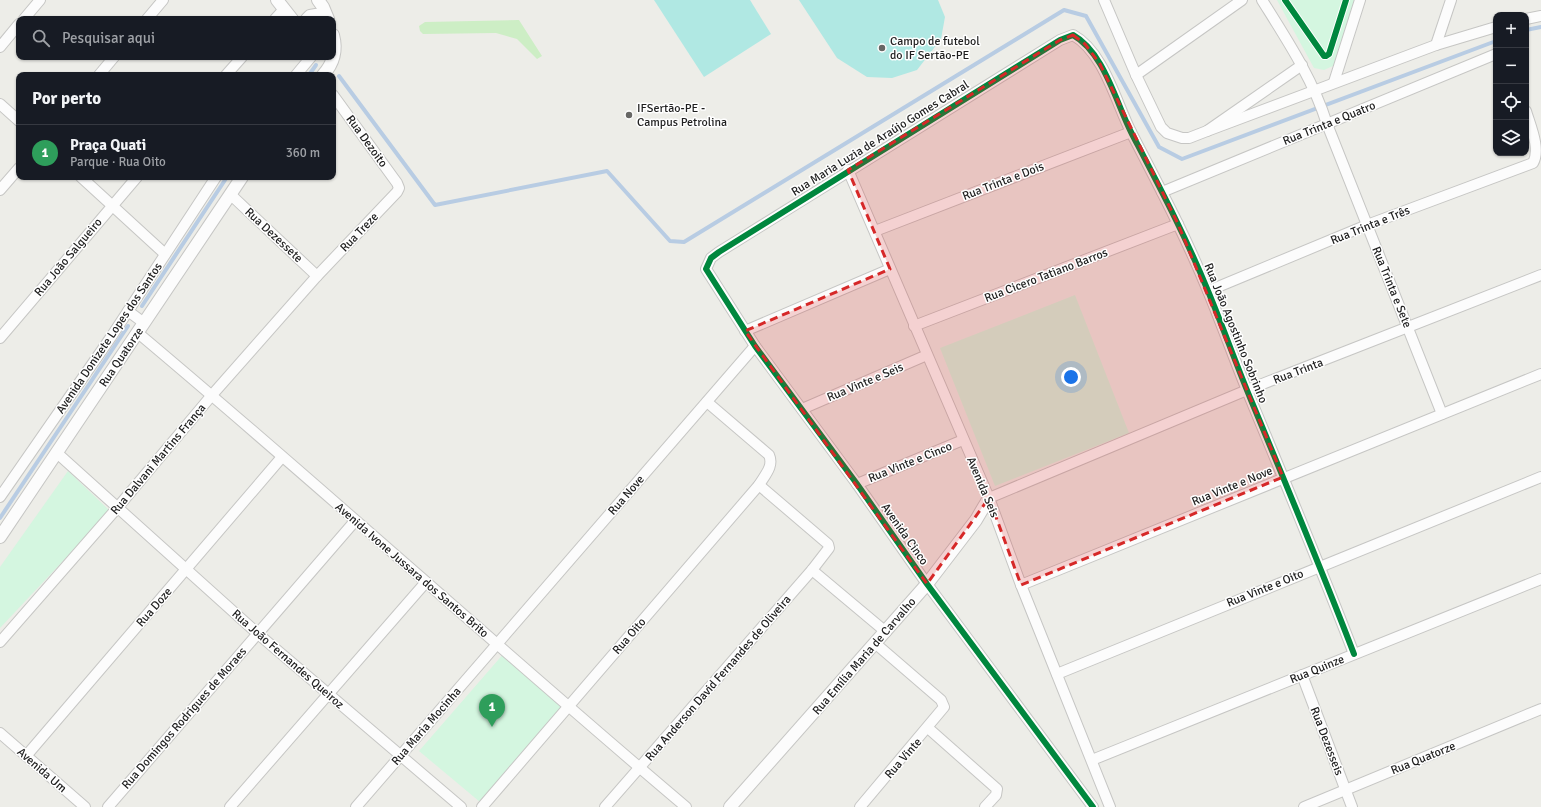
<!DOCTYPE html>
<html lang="pt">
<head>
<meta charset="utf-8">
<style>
	:root { --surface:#171b24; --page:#20242c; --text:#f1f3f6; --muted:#9ea1a6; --line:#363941; --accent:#1a73e8 }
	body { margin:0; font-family:Signika,sans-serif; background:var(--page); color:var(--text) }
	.controls { position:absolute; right:12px; top:12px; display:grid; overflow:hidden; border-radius:8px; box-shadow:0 1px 3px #0004 }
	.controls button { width:36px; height:36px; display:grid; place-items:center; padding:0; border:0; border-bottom:1px solid var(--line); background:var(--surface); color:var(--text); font:20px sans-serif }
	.you { position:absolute; left:1071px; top:377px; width:14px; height:14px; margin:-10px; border:3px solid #fff; border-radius:50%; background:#1a73e8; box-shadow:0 0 0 6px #1a73e833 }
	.badge { display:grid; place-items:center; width:26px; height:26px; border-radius:50%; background:var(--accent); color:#fff; font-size:13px; font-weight:700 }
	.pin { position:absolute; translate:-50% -33px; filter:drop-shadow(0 1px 2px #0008) }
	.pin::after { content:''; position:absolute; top:21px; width:14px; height:12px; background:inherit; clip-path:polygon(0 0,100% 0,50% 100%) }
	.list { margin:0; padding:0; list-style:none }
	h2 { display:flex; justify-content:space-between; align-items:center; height:52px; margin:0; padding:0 16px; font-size:17px }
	h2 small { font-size:13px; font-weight:400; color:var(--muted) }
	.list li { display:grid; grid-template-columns:26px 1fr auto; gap:12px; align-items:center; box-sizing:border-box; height:56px; padding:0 16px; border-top:1px solid var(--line) }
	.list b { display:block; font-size:15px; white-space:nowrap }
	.list p { margin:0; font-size:13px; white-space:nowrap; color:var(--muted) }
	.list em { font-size:13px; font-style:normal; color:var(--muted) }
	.icon { flex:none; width:22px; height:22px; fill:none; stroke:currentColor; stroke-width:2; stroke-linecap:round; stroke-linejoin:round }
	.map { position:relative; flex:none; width:1541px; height:807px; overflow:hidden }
	.search { position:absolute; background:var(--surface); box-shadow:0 1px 3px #0004; left:16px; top:16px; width:320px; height:44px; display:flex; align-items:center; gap:10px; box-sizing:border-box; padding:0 14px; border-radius:8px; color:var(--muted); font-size:15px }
	.panel { position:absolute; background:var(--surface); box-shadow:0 1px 3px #0004; left:16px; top:72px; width:320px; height:108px; border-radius:8px }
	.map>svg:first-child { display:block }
	.grass { fill:#cdeec5 }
	.park { fill:#d4f6e0 }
	.pitch { fill:#b0e8e3 }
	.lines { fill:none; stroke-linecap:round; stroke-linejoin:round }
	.stream { stroke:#b8cce3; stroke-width:4 }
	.minor-casing { stroke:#c6c6c4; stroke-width:12 }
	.tertiary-casing { stroke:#c6c6c4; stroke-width:14 }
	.minor { stroke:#fcfcfc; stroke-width:10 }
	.tertiary { stroke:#fcfcfc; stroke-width:12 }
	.cycleway-casing { stroke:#fff; stroke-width:8 }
	.cycleway { stroke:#00873e; stroke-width:6 }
	.marked { fill:#d62828; fill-opacity:0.2; stroke:#d62828; stroke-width:3; stroke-dasharray:8 5; stroke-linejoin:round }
	.poi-dot { fill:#676765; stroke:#fff; stroke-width:1.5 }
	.labels { text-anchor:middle; stroke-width:3; stroke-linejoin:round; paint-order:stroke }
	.poi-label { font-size:12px; fill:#1f1f1f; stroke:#fff; text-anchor:start }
	.street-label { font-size:12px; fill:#1f1f1f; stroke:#fff }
</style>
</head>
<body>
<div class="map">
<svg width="1541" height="807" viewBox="0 0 1541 807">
	<rect width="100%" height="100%" fill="#edede8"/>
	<polygon class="grass" points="519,20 542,56 537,59 517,39 496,33 423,34 420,31 419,26 425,22"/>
	<g class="park">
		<polygon points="1277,0 1355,0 1335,65 1324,70 1314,68"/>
		<polygon points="1075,295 1129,433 995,486 940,348"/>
		<polygon points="68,471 110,511 0,628 0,567"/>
		<polygon points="505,652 565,703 480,802 419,751"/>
	</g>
	<g class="pitch">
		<polygon points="654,0 750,0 771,34 704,77"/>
		<polygon points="799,0 938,0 945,17 941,39 917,70 892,78 867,77 837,58"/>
	</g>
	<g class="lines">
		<g class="stream">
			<polyline points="1526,30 1541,27"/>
			<polyline points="309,75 316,65"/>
			<polyline points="339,76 435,205 607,171 670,241 684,242 1064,10 1086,16 1159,147 1182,159 1496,41"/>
			<polyline points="142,306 227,177"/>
			<polyline points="0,518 128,326"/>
		</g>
		<g class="minor-casing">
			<g id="minor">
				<polyline points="1104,0 1136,75 1161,127 1167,133 1182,138 1189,138 1207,131 1302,65"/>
				<path d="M1262,0c25,40 51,79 65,124l115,290"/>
				<polyline points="24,19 40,0"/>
				<polyline points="147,19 163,0"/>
				<polyline points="275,19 284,9"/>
				<polyline points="1526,19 1541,16"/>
				<polyline points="1436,45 1451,0"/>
				<polyline points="0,47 19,24"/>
				<polyline points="99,75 114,57"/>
				<polyline points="226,75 242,57"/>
				<polyline points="296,75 311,57"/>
				<polyline points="1136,75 1242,0"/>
				<polyline points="1334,82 1360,0"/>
				<polyline points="0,104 19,121"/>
				<polyline points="1207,131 1436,45 1496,27"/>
				<polyline points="848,170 989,498 1021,585 1110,807"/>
				<polyline points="81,177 165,254"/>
				<polyline points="0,190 19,168"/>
				<polyline points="1162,192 1496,54"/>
				<polyline points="230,194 317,276"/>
				<polyline points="875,231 1131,132"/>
				<path d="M1208,291l159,-66 166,-62c8,-14 -3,-38 -7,-52"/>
				<polyline points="128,311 144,323"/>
				<polyline points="914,326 1178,224"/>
				<polyline points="745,331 890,269"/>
				<path d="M138,333c185,155 363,318 548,474"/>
				<polyline points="0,338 137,177"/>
				<polyline points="802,409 927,355"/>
				<polyline points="57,453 257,633 461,807"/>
				<polyline points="857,484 963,440"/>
				<polyline points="0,497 111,337 216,177"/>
				<polyline points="989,498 1247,390 1541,275"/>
				<polyline points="812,570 886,632"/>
				<polyline points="1021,585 1541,374"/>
				<polyline points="0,642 118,507 212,395 317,276 397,192 399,188 397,183 333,95"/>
				<polyline points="1057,674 1541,477"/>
				<polyline points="1302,675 1352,807"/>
				<polyline points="928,728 997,789 996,795 985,807"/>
				<polyline points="0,733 85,807"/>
				<polyline points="26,756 282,457"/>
				<polyline points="1092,760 1541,579"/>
				<polyline points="108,807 355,521"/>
				<polyline points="230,807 426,582"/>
				<polyline points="356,807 755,346"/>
				<path d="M482,807l277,-322c6,-10 15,-19 10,-30l-62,-53"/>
				<polyline points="605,807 812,570 829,548 828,544 759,485"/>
				<polyline points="860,807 944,707 941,700 876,644"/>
				<path d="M1093,807l-166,-223 -70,-100 -102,-138 -49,-77 5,-11 8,-6 341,-212 13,-5c31,17 43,68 59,99 27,52 54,103 76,157 15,36 28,73 43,109 35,84 70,168 103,254"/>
				<polyline points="1304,807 1541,709"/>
			</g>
		</g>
		<g class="tertiary-casing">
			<g id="tertiary">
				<polyline points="277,0 292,19"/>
				<polyline points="318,0 323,7 328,19"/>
				<polyline points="307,19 310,16 322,14 327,19"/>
				<path d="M323,75c11,-12 14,-25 10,-40"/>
				<polyline points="0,537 242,177"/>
				<polyline points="730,807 927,584 976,520 989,498"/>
			</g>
		</g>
		<use href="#minor" class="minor"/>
		<use href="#tertiary" class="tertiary"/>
		<g class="cycleway-casing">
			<g id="cycleway">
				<polyline points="1285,0 1324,56 1326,56 1329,54 1346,0"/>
				<path d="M1093,807l-166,-223 -70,-100 -102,-138 -49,-77 5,-11 8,-6 341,-212 13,-5c31,17 43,68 59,99 27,52 54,103 76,157 15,36 28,73 43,109 35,84 70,168 103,254"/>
			</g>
		</g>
		<use href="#cycleway" class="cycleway"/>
	</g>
	<path class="marked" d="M1073,35l12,9 15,20 78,160 105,253 -262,108 -32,-87 -62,86 -182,-253 145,-62 -42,-99 212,-130z"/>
	<g class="poi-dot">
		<circle cx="882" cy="48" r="4"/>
		<circle cx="629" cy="115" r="4"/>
	</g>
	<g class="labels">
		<g class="poi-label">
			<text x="890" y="45">Campo de futebol<tspan x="890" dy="14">do IF Sertão-PE</tspan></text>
			<text x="637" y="112">IFSertão-PE -<tspan x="637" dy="14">Campus Petrolina</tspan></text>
		</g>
		<g class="street-label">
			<text transform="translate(1329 123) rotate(-22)" y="4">Rua Trinta e Quatro</text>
			<text transform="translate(880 138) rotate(-32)" y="4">Rua Maria Luzia de Araújo Gomes Cabral</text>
			<text transform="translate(367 141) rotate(54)" y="4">Rua Dezoito</text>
			<text transform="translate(1003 181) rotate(-21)" y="4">Rua Trinta e Dois</text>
			<text transform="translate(1370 225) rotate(-22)" y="4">Rua Trinta e Três</text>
			<text transform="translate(359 232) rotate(-46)" y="4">Rua Treze</text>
			<text transform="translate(274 235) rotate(43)" y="4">Rua Dezessete</text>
			<text transform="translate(68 257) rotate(-50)" y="4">Rua João Salgueiro</text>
			<text transform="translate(1046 275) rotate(-21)" y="4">Rua Cicero Tatiano Barros</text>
			<text transform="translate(1392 287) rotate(68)" y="4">Rua Trinta e Sete</text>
			<text transform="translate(1236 333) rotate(68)" y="4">Rua João Agostinho Sobrinho</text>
			<text transform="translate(109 338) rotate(-56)" y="4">Avenida Donizete Lopes dos Santos</text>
			<text transform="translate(121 357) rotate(-56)" y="4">Rua Quatorze</text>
			<text transform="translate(1298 371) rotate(-21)" y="4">Rua Trinta</text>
			<text transform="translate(865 382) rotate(-23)" y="4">Rua Vinte e Seis</text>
			<text transform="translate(158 459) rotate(-50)" y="4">Rua Dalvani Martins França</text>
			<text transform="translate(910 462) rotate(-22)" y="4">Rua Vinte e Cinco</text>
			<text transform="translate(1232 486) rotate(-22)" y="4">Rua Vinte e Nove</text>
			<text transform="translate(983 487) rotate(67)" y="4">Avenida Seis</text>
			<text transform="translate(626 495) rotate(-49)" y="4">Rua Nove</text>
			<text transform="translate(905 534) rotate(55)" y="4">Avenida Cinco</text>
			<text transform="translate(412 570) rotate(41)" y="4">Avenida Ivone Jussara dos Santos Brito</text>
			<text transform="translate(1265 588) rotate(-22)" y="4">Rua Vinte e Oito</text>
			<text transform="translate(154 607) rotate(-49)" y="4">Rua Doze</text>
			<text transform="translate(629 636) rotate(-49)" y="4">Rua Oito</text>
			<text transform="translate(864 656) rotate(-49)" y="4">Rua Emília Maria de Carvalho</text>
			<text transform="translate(288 659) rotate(41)" y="4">Rua João Fernandes Queiroz</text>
			<text transform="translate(1317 669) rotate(-22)" y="4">Rua Quinze</text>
			<text transform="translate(718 678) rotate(-49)" y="4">Rua Anderson David Fernandes de Oliveira</text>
			<text transform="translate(184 718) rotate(-49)" y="4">Rua Domingos Rodrigues de Moraes</text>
			<text transform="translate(426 726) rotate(-49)" y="4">Rua Maria Mocinha</text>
			<text transform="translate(1327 741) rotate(69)" y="4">Rua Dezesseis</text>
			<text transform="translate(903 758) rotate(-49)" y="4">Rua Vinte</text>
			<text transform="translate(1423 758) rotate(-22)" y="4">Rua Quatorze</text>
			<text transform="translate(42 770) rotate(41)" y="4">Avenida Um</text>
		</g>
	</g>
</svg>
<div class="controls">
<button>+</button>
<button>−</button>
<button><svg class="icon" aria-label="locate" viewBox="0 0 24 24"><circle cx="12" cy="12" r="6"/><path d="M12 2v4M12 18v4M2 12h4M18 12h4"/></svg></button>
<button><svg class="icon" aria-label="layers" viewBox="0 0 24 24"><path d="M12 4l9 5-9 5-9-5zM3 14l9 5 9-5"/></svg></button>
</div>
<div class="you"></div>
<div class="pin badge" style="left:492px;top:727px;background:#2e9e5b">1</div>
<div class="search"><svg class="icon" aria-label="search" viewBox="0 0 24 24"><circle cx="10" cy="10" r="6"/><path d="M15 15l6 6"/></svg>Pesquisar aqui</div>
<section class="panel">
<h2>Por perto<small></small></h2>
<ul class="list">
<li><span class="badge" style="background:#2e9e5b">1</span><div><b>Praça Quati</b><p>Parque · Rua Oito</p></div><em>360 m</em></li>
</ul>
</section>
</div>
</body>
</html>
